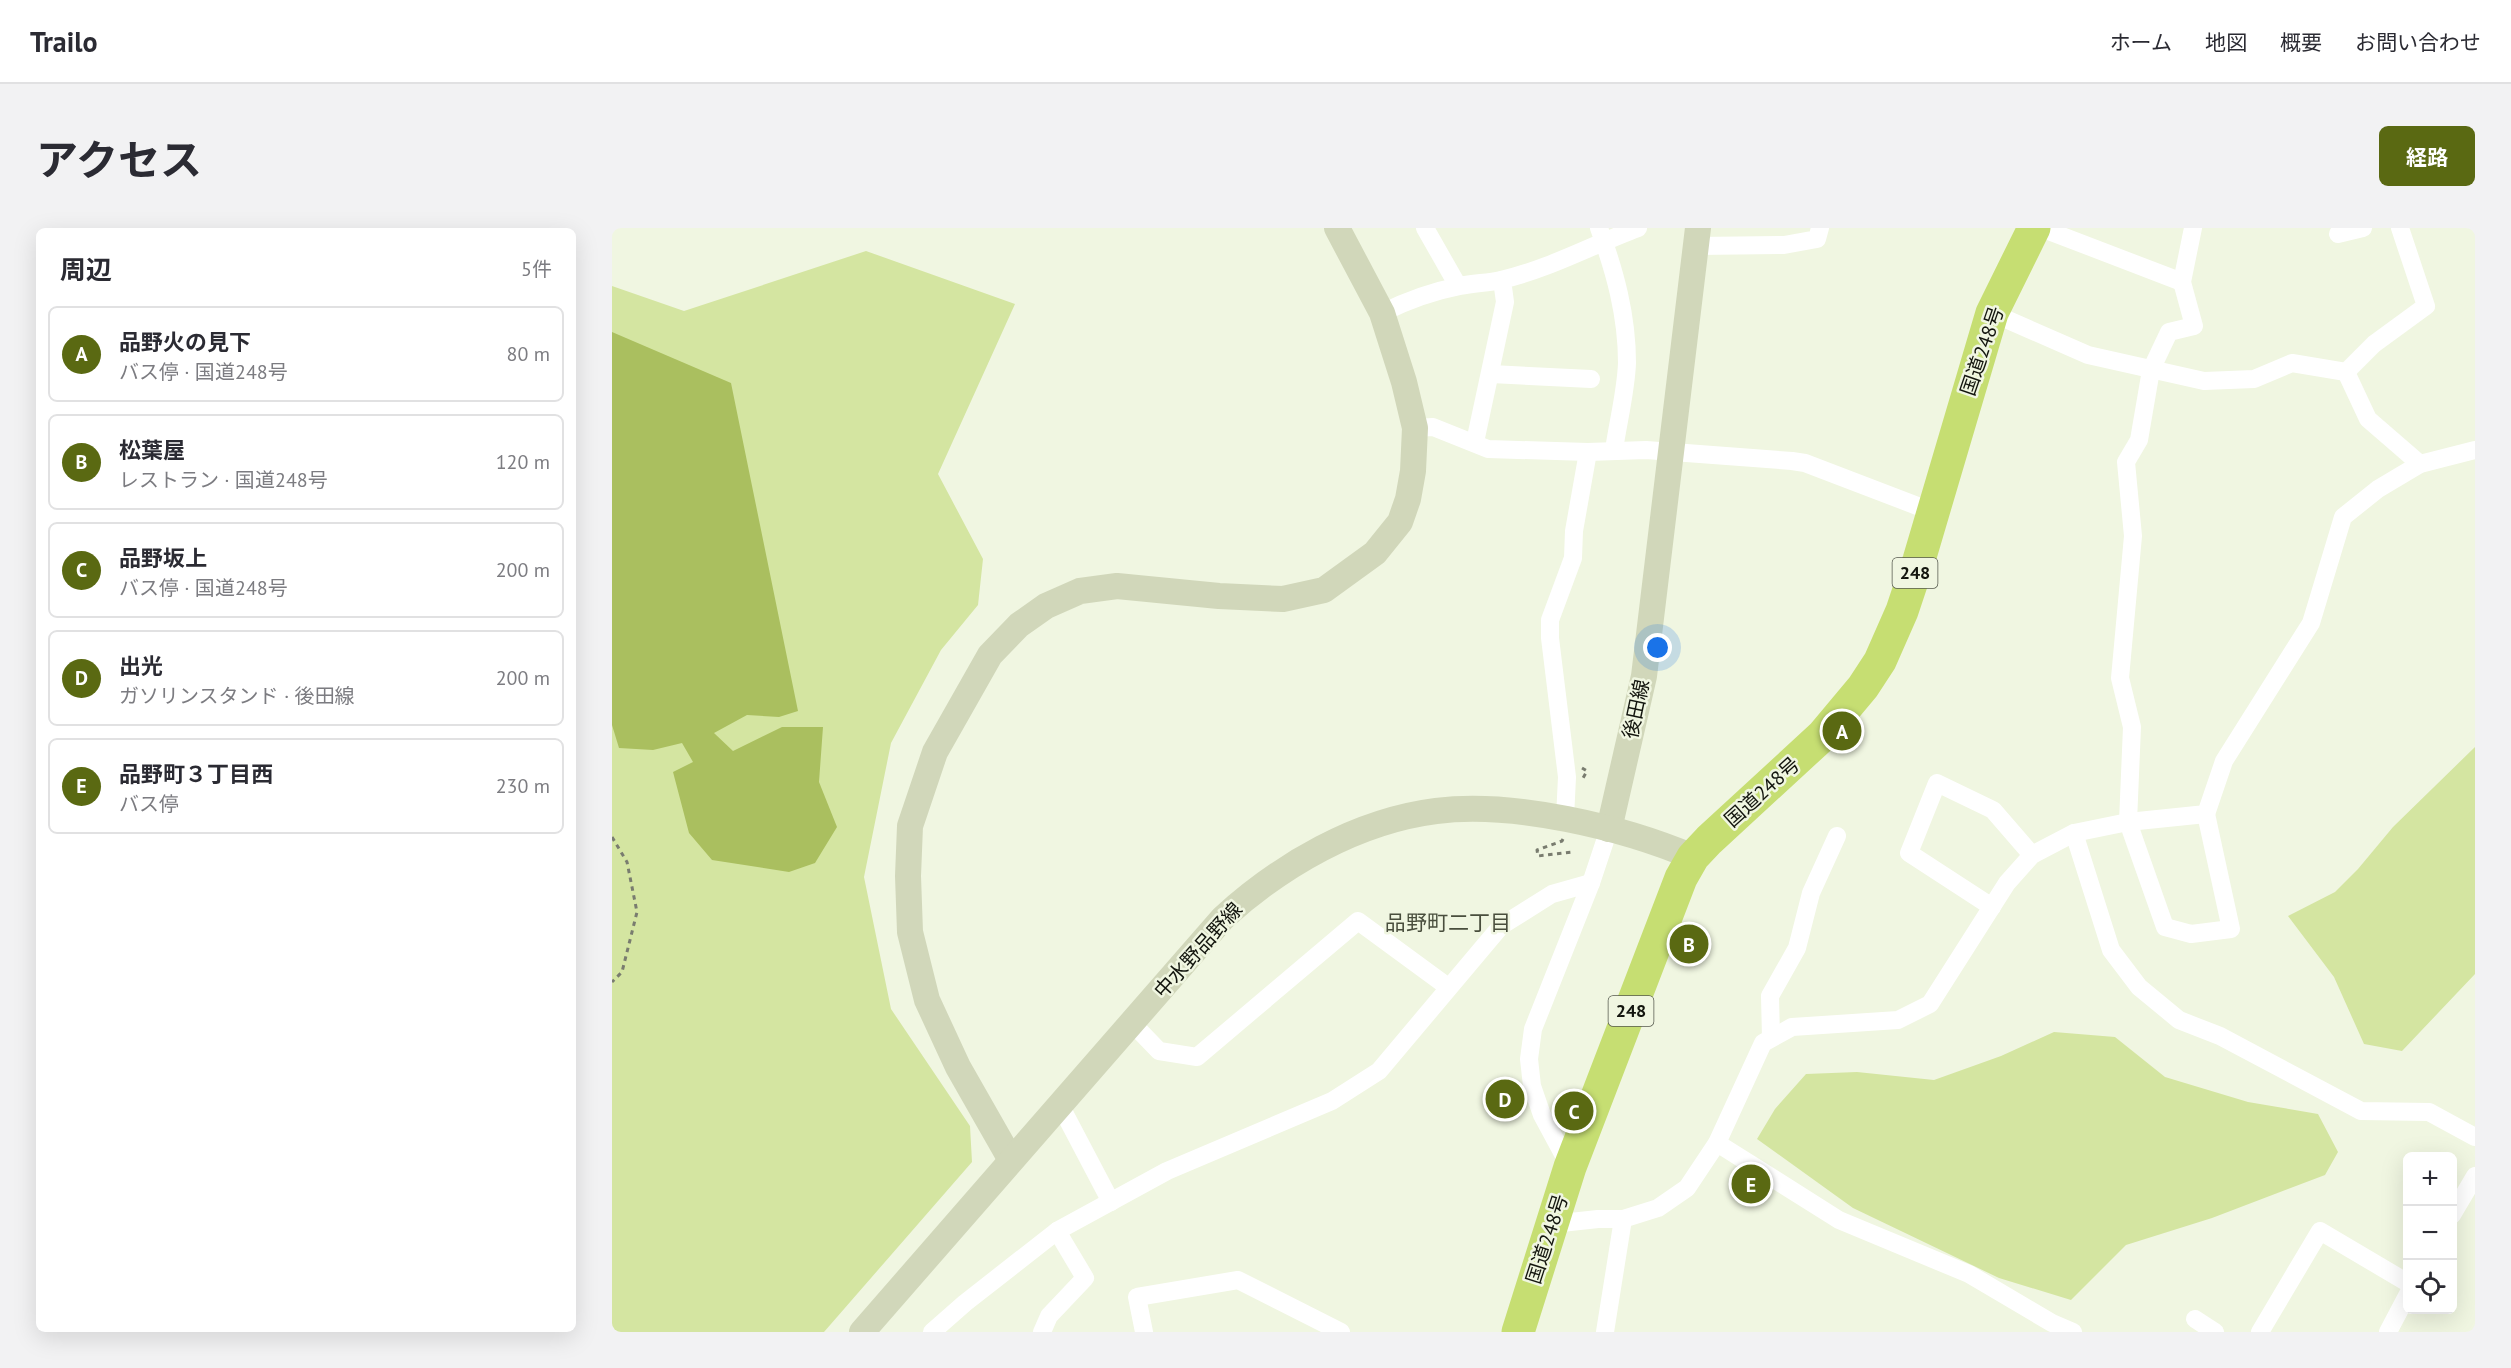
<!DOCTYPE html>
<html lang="ja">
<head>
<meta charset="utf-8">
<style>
	:root { --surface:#fff; --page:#f2f2f3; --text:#2b2b33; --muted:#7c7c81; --line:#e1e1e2; --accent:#5a6912 }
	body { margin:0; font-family:"PT Sans","Noto Sans JP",sans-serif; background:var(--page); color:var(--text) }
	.controls { position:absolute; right:18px; bottom:18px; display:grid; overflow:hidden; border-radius:9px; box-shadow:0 6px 24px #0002 }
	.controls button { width:54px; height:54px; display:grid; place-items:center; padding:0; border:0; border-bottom:2px solid var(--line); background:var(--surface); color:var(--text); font:30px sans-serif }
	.you { position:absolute; left:1046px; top:420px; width:21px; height:21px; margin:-15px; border:4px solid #fff; border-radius:50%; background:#1a73e8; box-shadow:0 0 0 9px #1a73e833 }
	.badge { display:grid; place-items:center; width:39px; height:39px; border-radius:50%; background:var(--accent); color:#fff; font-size:20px; font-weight:700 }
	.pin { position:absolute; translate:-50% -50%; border:3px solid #fff; box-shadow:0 2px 6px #0006 }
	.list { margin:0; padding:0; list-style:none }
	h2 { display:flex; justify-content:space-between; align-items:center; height:78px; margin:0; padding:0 24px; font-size:26px }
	h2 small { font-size:20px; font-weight:400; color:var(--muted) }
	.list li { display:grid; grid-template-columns:39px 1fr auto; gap:18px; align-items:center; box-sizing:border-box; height:96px; margin:0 12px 12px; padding:0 12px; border:2px solid var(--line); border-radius:9px }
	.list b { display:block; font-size:22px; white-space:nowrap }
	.list p { margin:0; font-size:20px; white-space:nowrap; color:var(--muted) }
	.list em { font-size:20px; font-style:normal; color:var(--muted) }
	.icon { flex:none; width:33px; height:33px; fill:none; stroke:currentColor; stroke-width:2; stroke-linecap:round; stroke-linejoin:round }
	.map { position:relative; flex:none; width:1863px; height:1104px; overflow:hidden; border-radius:9px }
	header { display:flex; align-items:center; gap:36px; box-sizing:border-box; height:84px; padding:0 30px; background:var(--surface); border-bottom:2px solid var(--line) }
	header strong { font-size:28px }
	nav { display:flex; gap:33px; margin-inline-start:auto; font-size:21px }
	.intro { display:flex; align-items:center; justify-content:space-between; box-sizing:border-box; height:144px; padding:0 36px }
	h1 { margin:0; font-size:42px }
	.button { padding:15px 27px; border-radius:9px; background:var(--accent); color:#fff; font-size:21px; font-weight:700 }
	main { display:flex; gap:36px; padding:0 36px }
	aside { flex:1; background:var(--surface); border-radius:9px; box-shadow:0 6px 24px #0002 }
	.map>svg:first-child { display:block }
	.green { fill:#d4e5a1 }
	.water { fill:#aabf5f }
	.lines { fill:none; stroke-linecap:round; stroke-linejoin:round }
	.path { stroke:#797c6f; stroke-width:3; stroke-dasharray:4.5 4.5; stroke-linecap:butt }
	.street { stroke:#fff; stroke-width:18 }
	.secondary { stroke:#d1d7ba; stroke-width:26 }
	.highway { stroke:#c6de72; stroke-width:33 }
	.labels { text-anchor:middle; stroke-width:5; stroke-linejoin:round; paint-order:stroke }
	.shield { fill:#f0f6e1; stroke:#55584d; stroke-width:1.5 }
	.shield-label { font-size:18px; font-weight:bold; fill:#13150e }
	.street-label { font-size:20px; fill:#13150e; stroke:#f0f6e1 }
	.neighbourhood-label { font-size:21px; fill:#494e3d; stroke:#f0f6e1 }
</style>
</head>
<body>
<header>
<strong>Trailo</strong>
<nav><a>ホーム</a><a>地図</a><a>概要</a><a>お問い合わせ</a></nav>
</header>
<div class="intro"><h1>アクセス</h1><a class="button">経路</a></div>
<main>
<aside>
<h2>周辺<small>5件</small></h2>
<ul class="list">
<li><span class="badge">A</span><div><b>品野火の見下</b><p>バス停 · 国道248号</p></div><em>80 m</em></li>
<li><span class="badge">B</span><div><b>松葉屋</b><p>レストラン · 国道248号</p></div><em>120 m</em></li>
<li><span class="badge">C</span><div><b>品野坂上</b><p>バス停 · 国道248号</p></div><em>200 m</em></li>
<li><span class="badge">D</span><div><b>出光</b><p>ガソリンスタンド · 後田線</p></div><em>200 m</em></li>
<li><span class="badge">E</span><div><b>品野町３丁目西</b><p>バス停</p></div><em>230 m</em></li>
</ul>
</aside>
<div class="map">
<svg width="1863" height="1104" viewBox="0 0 1863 1104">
	<rect width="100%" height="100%" fill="#f0f6e1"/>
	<g class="green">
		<polygon points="254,23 403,76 326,246 371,331 366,377 329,422 279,515 252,649 279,781 358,898 360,934 212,1104 0,1104 0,58 72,83"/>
		<polygon points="1863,519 1863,746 1790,823 1752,816 1722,749 1676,688 1723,664 1746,641 1781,599"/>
		<polygon points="1442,804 1503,809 1553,849 1636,874 1706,886 1726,924 1713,947 1600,990 1514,1017 1459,1072 1387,1050 1241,980 1145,911 1163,881 1194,846 1245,844 1322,852 1389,828"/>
	</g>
	<polygon class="water" points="0,104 119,155 186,483 167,489 135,487 102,505 121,523 170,499 211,499 207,554 225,599 203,635 177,644 100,632 77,605 61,544 81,534 70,515 41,522 7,520 0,497"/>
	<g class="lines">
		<g class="path">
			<polyline points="970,540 975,543 971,550"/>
			<polyline points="0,609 15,634 25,684 10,744 0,754"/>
			<polyline points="951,611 950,613 925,622 926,628 961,624"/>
		</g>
		<g class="street">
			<polyline points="813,0 846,58"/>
			<path d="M987,0c16,44 28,87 28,135 -1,28 -9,59 -13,87"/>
			<polyline points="1429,0 1570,54"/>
			<polyline points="1581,0 1570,54 1582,98 1557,104 1539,142 1527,212 1514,234 1521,308 1508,450 1520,499 1516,594 1553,699 1579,706 1619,701 1594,586"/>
			<polyline points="1726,6 1751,0"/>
			<polyline points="1084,18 1172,17 1205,11 1208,0"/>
			<path d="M770,85c24,-12 52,-22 78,-27 14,-3 28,-3 41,-6 48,-11 91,-35 137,-52"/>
			<polyline points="1380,85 1476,127 1592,153 1642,151 1680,135 1734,144"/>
			<polyline points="1734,144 1762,116 1814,78 1788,0"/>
			<polyline points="1734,144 1756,191 1808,236"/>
			<polyline points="879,146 979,151"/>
			<polyline points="803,200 821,199 876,221 976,224 1034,222 1180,233 1193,235 1321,284"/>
			<polyline points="863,214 893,74 890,52"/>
			<polyline points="953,590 955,549 938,410 938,392 961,330 962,303 976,224"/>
			<polyline points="1462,605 1499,722 1527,759 1567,792 1608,808 1749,883 1817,884 1863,909"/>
			<polyline points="1380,679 1297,625 1325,555 1381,582 1420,627"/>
			<polyline points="520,795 547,823 585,829 746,693 836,759"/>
			<polyline points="1159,810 1158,768 1185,720 1199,665 1225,608"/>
			<polyline points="448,877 499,974"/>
			<polyline points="1105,915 1227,992 1357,1046 1440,1095 1461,1104"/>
			<polyline points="958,939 930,887 920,858 917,831 921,801 979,655 997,601"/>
			<polyline points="1840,987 1863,948"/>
			<polyline points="940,996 986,991 1011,991 1046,980 1075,960 1105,915 1151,815 1180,799 1286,792 1318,776 1395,655 1420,627 1462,605 1516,594 1594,586 1612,533 1699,395 1731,289 1766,261 1808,236 1863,222"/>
			<polyline points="1583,1091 1603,1104"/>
			<polyline points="320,1104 353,1075 445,1003 555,943 720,873 767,843 889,698 940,666 979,655"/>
			<polyline points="430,1104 437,1088 473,1050 445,1003"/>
			<polyline points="532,1104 525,1069 626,1052 729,1104"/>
			<polyline points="993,1104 1011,991"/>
			<polyline points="1648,1104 1708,1003 1796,1055"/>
			<polyline points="1776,1104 1796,1066"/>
		</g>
		<g class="secondary">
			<polyline points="997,601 1032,448 1086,0"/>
			<polyline points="399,932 346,839 315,772 298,704 296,648 298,598 323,524 378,427 407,397 434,378 468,363 505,358 607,368 671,371 712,362 763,325 788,294 796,271 801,243 803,200 792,154 770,85 725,0"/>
			<path d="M250,1104l361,-414c58,-53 134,-97 213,-107 77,-10 186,16 257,46"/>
		</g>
		<polyline class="highway" points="906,1104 958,939 1069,650 1081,629 1097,612 1210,508 1251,459 1268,433 1290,383 1307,332 1380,85 1422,0"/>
	</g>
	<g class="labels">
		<g class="shield">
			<rect x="1280.5" y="330" width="45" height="30" rx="4.5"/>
			<rect x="996.5" y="768" width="45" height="30" rx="4.5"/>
		</g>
		<g class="shield-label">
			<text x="1303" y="351">248</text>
			<text x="1019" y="789">248</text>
		</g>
		<g class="street-label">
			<text transform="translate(1370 123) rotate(-71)" y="7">国道248号</text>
			<text transform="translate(1024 481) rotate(-78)" y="7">後田線</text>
			<text transform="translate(1150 564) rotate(-42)" y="7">国道248号</text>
			<text transform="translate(586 722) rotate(-48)" y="7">中水野品野線</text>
			<text transform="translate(935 1011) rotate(-72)" y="7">国道248号</text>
		</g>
		<g class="neighbourhood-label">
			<text x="836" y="702">品野町二丁目</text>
		</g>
	</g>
</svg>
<div class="controls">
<button>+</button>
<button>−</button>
<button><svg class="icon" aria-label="locate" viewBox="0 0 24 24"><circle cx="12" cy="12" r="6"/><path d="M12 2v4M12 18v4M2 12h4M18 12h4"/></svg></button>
</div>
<div class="you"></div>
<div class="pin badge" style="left:1230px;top:503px">A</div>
<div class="pin badge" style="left:1077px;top:716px">B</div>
<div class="pin badge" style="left:962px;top:883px">C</div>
<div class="pin badge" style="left:893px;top:871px">D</div>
<div class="pin badge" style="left:1139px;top:956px">E</div>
</div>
</main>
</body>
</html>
